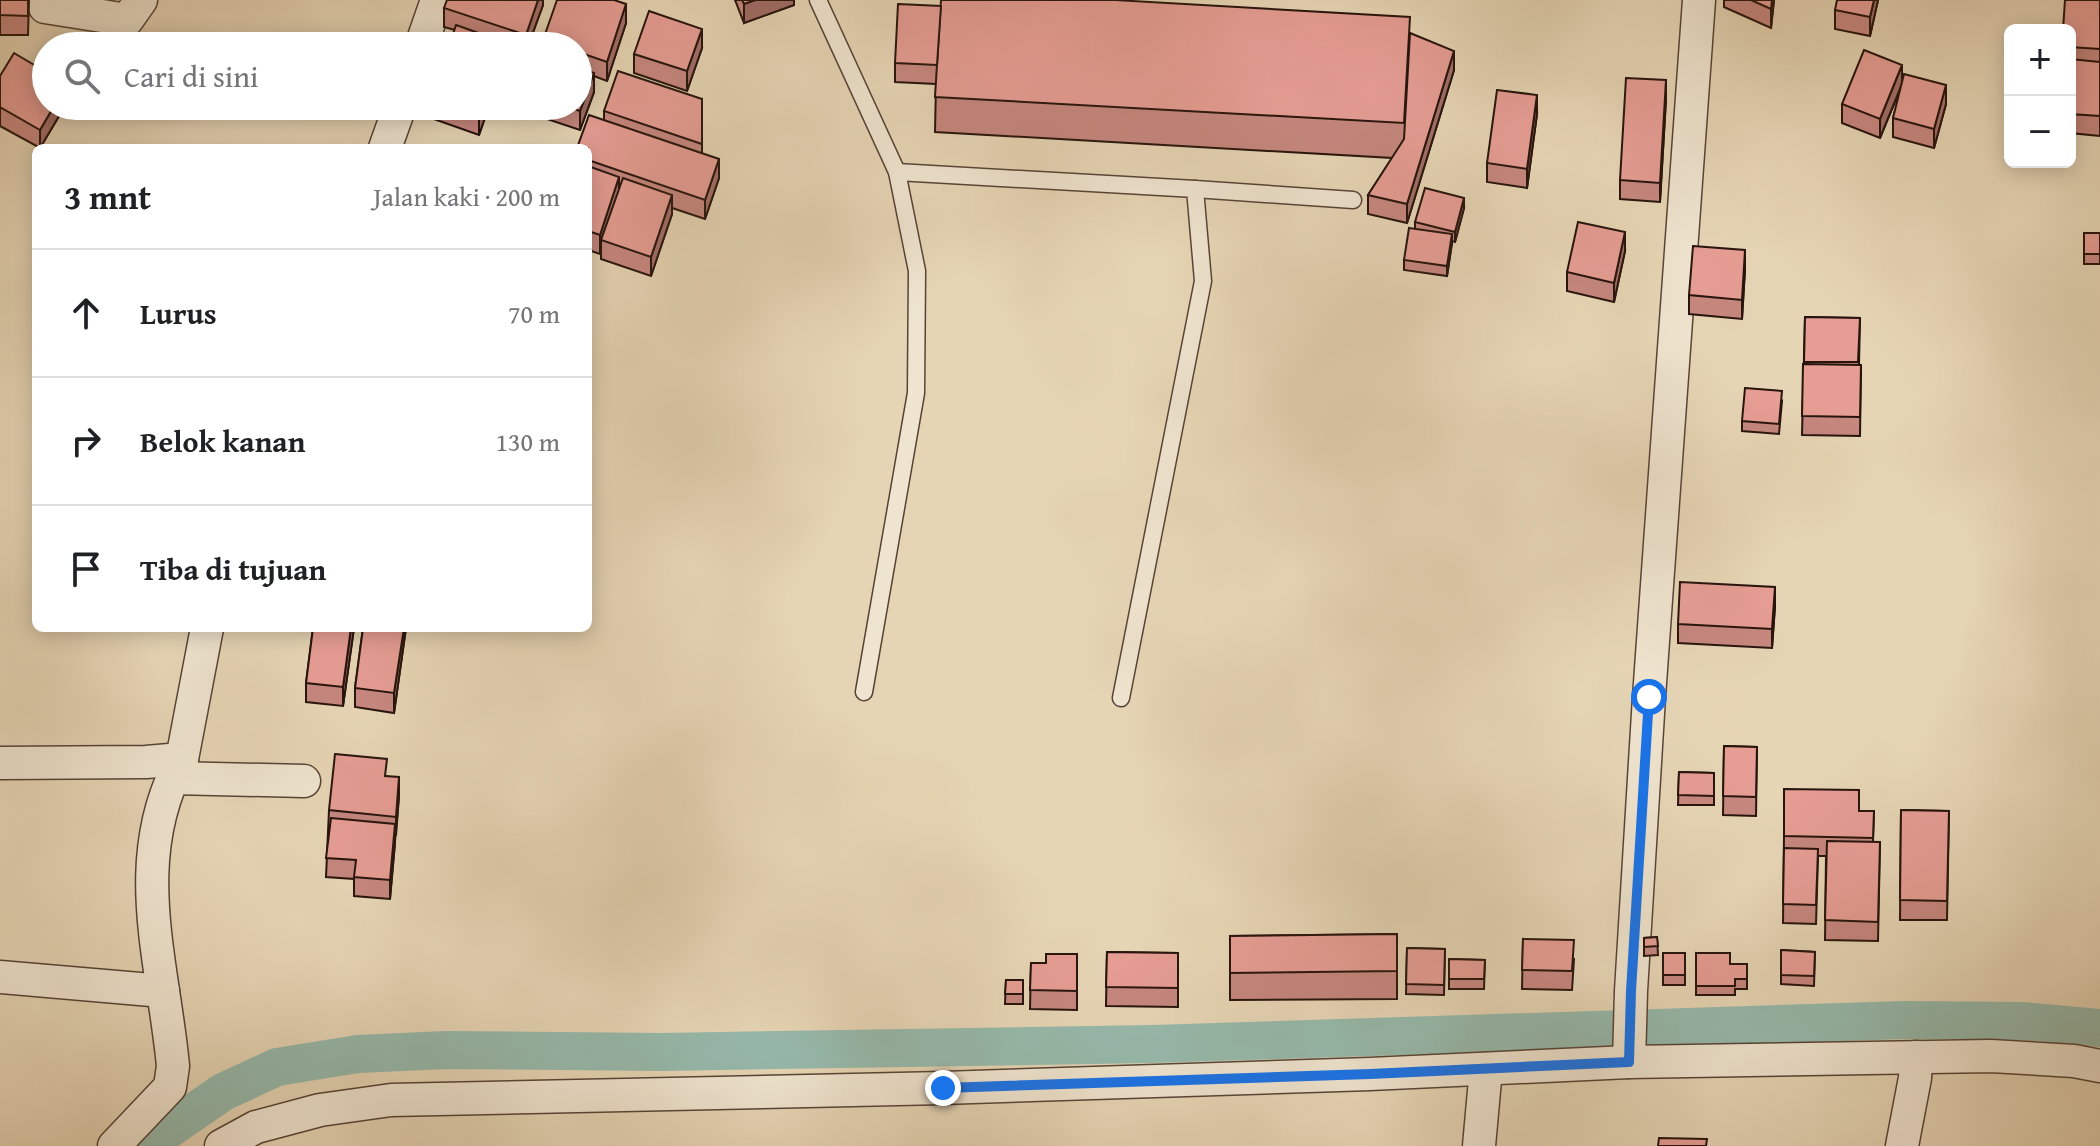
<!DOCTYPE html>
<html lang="id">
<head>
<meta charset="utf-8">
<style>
	:root { --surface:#fff; --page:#f6f6f6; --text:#202124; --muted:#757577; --line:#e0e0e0 }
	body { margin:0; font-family:"Gentium Book Plus",serif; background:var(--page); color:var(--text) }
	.controls { position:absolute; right:24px; top:24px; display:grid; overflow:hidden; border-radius:12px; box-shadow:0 4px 20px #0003 }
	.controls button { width:72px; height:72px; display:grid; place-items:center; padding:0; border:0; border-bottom:2px solid var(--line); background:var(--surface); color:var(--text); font:40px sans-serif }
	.stop { position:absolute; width:24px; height:24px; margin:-18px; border:6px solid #1a73e8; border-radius:50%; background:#fff }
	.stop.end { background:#1a73e8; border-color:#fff; box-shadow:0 2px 8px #0008 }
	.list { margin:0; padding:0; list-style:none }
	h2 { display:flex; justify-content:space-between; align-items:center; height:104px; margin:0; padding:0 32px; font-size:34px }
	h2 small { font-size:26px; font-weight:400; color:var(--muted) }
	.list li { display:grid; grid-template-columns:52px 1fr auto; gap:24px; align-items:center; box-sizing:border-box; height:128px; padding:0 32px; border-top:2px solid var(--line) }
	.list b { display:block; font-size:30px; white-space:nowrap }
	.list em { font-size:26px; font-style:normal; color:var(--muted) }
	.icon { flex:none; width:44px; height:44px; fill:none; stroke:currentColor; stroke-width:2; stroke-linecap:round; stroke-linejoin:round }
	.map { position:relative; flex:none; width:2100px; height:1146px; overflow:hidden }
	.search { position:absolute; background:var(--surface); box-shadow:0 4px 20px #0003; left:32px; top:32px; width:560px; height:88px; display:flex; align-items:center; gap:20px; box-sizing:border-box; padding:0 28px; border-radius:44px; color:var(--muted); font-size:30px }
	.panel { position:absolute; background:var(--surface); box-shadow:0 4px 20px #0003; left:32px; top:144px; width:560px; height:488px; border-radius:12px }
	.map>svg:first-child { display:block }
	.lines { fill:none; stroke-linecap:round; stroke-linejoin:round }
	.canal { stroke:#96b9ab; stroke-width:38 }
	.service-casing { stroke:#574437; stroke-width:19 }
	.minor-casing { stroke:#574437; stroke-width:35 }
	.service { stroke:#efe4cf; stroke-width:16 }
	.minor { stroke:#efe4cf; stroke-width:32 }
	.wall { fill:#c6877f; stroke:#27140d; stroke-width:2 }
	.shaded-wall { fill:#a16e68; stroke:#27140d; stroke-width:2 }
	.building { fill:#e69d94; stroke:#27140d; stroke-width:2 }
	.route { stroke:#1a73e8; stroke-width:10 }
</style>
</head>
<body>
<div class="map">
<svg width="2100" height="1146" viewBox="0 0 2100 1146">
	<rect width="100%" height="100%" fill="#e6d5b5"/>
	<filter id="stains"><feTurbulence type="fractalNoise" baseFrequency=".0025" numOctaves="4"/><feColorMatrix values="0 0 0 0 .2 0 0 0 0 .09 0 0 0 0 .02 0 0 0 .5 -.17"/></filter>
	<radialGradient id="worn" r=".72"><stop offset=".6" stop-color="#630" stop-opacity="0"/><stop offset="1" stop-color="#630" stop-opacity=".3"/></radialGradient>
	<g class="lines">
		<polyline class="canal" points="150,1146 162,1134 223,1092 277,1067 358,1054 446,1050 661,1052 1153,1044 1905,1020 2022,1021 2100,1028"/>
		<g class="service-casing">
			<g id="service">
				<polyline points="818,0 897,172 917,271 916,393 864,692"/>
				<polyline points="897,172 1195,189 1203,281 1121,698"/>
				<polyline points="1195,189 1353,200"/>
			</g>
		</g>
		<g class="minor-casing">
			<g id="minor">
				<polyline points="45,0 45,7 127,20 141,0"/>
				<polyline points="421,46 437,0"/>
				<polyline points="385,148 400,106"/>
				<polyline points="0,763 146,762 182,759"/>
				<polyline points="172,778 304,781"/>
				<polyline points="0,977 163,991"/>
				<polyline points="1629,1062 1631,991 1649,697 1699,0"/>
				<path d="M114,1146l56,-59 3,-21c-10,-106 -46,-207 9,-307l25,-131"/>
				<polyline points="221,1146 256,1127 320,1110 391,1100 943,1088 1370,1074 1629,1062 1991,1056 2074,1061 2100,1066"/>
				<polyline points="1479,1146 1486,1069"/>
				<polyline points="1902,1146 1915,1078 1916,1057"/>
			</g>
		</g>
		<use href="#service" class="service"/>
		<use href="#minor" class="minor"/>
	</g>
	<g class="wall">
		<polygon points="0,0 29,0 28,35 0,35"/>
		<polygon points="543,0 543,5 528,46 449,46 455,30 444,27 444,8"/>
		<polygon points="735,0 794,0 794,5 744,23"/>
		<polygon points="1724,0 1774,0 1771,28 1724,7"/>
		<polygon points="1878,0 1870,36 1835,29 1835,10"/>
		<polygon points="2100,0 2100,136 2070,133 2070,30"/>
		<polygon points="941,6 1410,33 1454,70 1407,223 1368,214 1368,195 1392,158 935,132 936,84 895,82 895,63"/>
		<polygon points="626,23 607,81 594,76 594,92 580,130 508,106 578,106 578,46 543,46 543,40"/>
		<polygon points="702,48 687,91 634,73 634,54"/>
		<polygon points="0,76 46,106 65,106 40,148 0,126"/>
		<polygon points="1902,83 1946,104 1934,148 1893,137 1893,118 1902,85 1880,138 1842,123 1842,104"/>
		<polygon points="702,99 702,153 719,178 705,219 672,208 672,214 651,276 601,259 601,249 600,254 588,250 588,148 604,120 604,111"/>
		<polygon points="1666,99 1660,202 1620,199 1620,180"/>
		<polygon points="431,106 489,106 479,135 431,118"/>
		<polygon points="1537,114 1527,188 1487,182 1487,163"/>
		<polygon points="1464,208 1455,242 1452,241 1447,276 1404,270 1404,260 1415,229 1415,222"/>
		<rect x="2084" y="233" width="16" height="31"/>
		<polygon points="1625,251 1614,302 1567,291 1567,272"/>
		<polygon points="1745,269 1742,319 1689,314 1689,295"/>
		<polygon points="1805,317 1860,318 1859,365 1861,365 1860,436 1802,435"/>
		<polygon points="1782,401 1779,434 1742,431 1742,421"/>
		<polygon points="1775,606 1772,648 1678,643 1678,624"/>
		<polygon points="313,628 354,628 343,706 306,702 306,683"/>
		<polygon points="363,628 406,628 394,713 355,707 355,688"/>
		<polygon points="1724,746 1757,747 1756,816 1723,815"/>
		<polygon points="1679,772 1714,773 1714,805 1678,805"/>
		<polygon points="387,776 399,796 390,899 354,896 354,879 326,877 329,810"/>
		<polygon points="1901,810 1949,811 1947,920 1900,920"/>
		<polygon points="1859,811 1874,811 1873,842 1880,842 1878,941 1825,940 1826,856 1818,856 1816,924 1783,923 1784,836"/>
		<polygon points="1397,934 1397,999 1230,1000 1230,936"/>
		<polygon points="1657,937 1658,955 1644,956 1644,938"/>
		<polygon points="1523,939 1574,959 1572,990 1522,989"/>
		<polygon points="1407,948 1445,949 1444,995 1406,994"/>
		<polygon points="1781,950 1815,952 1814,986 1781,984"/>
		<polygon points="1107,952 1178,953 1178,1007 1106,1006"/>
		<rect x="1663" y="953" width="22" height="32"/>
		<polygon points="1696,953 1730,964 1747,964 1747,989 1735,989 1735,995 1696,995"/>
		<polygon points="1077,954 1077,1010 1030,1009 1031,963 1046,963"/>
		<polygon points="1449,959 1485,960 1484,989 1449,989"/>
		<polygon points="1006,980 1023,980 1023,1004 1005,1004"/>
	</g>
	<g class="shaded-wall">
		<polygon points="538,0 543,0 543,5 528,46 526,46 526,35"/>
		<polygon points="755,0 794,0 794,5 744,23 744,4"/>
		<polygon points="1772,0 1774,0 1771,28 1771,9"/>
		<polygon points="1874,0 1878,0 1870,36 1870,17"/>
		<polygon points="626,4 626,23 607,81 607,62"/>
		<polygon points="702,29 702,48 687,91 687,71"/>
		<polygon points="1454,51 1454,70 1407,223 1407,204"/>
		<polygon points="1902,65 1902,84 1880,138 1880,119"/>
		<polygon points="594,73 594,92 580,130 580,111"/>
		<polygon points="1666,80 1666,99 1660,202 1660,183"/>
		<polygon points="1946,85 1946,104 1934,148 1934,129"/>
		<polygon points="1537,95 1537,114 1527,188 1527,169"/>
		<polygon points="54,106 65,106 40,148 40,130"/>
		<polygon points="482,106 489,106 479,135 479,116"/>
		<polygon points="719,159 719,178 705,219 705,200"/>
		<polygon points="619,177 619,196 601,240 601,249 600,254 600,235"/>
		<polygon points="672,195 672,214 651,276 651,257"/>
		<polygon points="1464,198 1464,208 1455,242 1455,232"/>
		<polygon points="1625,232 1625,251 1614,302 1614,283"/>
		<polygon points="1452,234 1452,244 1447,276 1447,266"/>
		<polygon points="1745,250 1745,269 1742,319 1742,300"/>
		<polygon points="1775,587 1775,606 1772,648 1772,629"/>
		<polygon points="351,628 354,628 343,706 343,687"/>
		<polygon points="404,628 406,628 394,713 394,693"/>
		<polygon points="399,777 399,796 396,836 396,817"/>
		<polygon points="395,824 395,843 390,899 390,880"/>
	</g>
	<g class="building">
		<polygon points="0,0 28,0 28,16 0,15"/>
		<polygon points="447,0 538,0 526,35 444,8"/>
		<polygon points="557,0 614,0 626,4 607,62 578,52 578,46 561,46 543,40"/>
		<polygon points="742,0 755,0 744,4"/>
		<polygon points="941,0 1115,0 1410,17 1404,123 935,97"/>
		<polygon points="1751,0 1772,0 1771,9"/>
		<polygon points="1837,0 1874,0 1870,17 1835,10"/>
		<polygon points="2065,0 2100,0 2100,49 2070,47 2070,30 2063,30"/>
		<polygon points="898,4 941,6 937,65 895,63"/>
		<polygon points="649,11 702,29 687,71 634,54"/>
		<polygon points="456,25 504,42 503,46 449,46"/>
		<polygon points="1410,33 1454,51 1407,204 1368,195 1404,139"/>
		<polygon points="1864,50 1902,65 1880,119 1842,104"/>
		<polygon points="14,53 46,72 46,106 54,106 40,130 0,107 0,76"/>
		<polygon points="2070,59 2100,62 2100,116 2070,114"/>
		<polygon points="578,67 594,73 580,111 565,106 578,106"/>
		<polygon points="618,71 702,99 702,144 604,111"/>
		<polygon points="1904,74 1946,85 1934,129 1893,118"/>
		<polygon points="1626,78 1666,80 1660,183 1620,180"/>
		<polygon points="1497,90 1537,95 1527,169 1487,163"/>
		<polygon points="451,106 482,106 479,116"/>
		<polygon points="589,115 719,159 705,200 588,160 588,148 577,148"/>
		<polygon points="588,166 619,177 600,235 588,231"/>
		<polygon points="623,178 672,195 651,257 601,240"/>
		<polygon points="1425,188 1464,198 1455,232 1415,222"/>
		<polygon points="1578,222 1625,232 1614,283 1567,272"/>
		<polygon points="1409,228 1452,234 1447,266 1404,260"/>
		<rect x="2084" y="233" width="16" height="21"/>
		<polygon points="1693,246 1745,250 1742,300 1689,295"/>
		<polygon points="1805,317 1860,318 1858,362 1804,362"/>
		<polygon points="1803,364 1861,365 1860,417 1802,416"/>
		<polygon points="1745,388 1782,391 1779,424 1742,421"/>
		<polygon points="1680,582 1775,587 1772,629 1678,624"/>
		<polygon points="313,628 351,628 343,687 306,683"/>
		<polygon points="363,628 404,628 394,693 355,688"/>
		<polygon points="1724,746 1757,747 1756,797 1723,796"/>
		<polygon points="335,754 387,759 385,776 399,777 396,817 329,810"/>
		<polygon points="1679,772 1714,773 1714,796 1678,795"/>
		<polygon points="1784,789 1859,790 1859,811 1874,811 1873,838 1784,836"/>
		<polygon points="1901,810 1949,811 1947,901 1900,900"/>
		<polygon points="331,818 395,824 390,880 354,877 356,860 326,858"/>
		<polygon points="1827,841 1880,842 1878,922 1825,920"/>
		<polygon points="1784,848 1818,849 1816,905 1783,904"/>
		<polygon points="1397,934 1397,971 1230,973 1230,936"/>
		<polygon points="1657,937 1658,946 1644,947 1644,938"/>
		<polygon points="1523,939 1574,940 1572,971 1522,970"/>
		<polygon points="1407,948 1445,949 1444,985 1406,984"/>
		<polygon points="1781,950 1815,952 1814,976 1781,975"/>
		<polygon points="1107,952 1178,953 1178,988 1106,987"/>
		<rect x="1663" y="953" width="22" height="22"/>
		<polygon points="1696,953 1730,953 1730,964 1747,964 1747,979 1735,979 1735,986 1696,986"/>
		<polygon points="1046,954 1077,954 1077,991 1030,990 1031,963 1046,963"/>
		<polygon points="1449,959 1485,960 1484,979 1449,979"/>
		<polygon points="1006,980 1023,980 1023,994 1005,994"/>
		<polygon points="1659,1138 1707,1139 1706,1146 1658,1146"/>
	</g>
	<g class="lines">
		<polyline class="route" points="943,1088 1370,1074 1629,1062 1631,991 1649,697"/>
	</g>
	<rect width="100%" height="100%" filter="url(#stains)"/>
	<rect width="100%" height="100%" fill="url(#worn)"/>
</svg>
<div class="controls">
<button>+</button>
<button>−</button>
</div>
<div class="stop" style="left:1649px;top:697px"></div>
<div class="stop end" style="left:943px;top:1088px"></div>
<div class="search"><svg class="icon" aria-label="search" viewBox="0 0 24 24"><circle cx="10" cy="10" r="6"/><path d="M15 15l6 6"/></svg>Cari di sini</div>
<section class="panel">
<h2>3 mnt<small>Jalan kaki · 200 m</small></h2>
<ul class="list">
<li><svg class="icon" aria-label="ahead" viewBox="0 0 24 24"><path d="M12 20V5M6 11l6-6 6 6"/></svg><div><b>Lurus</b></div><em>70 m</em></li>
<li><svg class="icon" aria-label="right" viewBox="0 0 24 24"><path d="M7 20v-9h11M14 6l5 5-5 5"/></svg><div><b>Belok kanan</b></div><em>130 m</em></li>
<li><svg class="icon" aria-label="arrive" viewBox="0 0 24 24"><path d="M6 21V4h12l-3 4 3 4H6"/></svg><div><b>Tiba di tujuan</b></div></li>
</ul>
</section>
</div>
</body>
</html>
